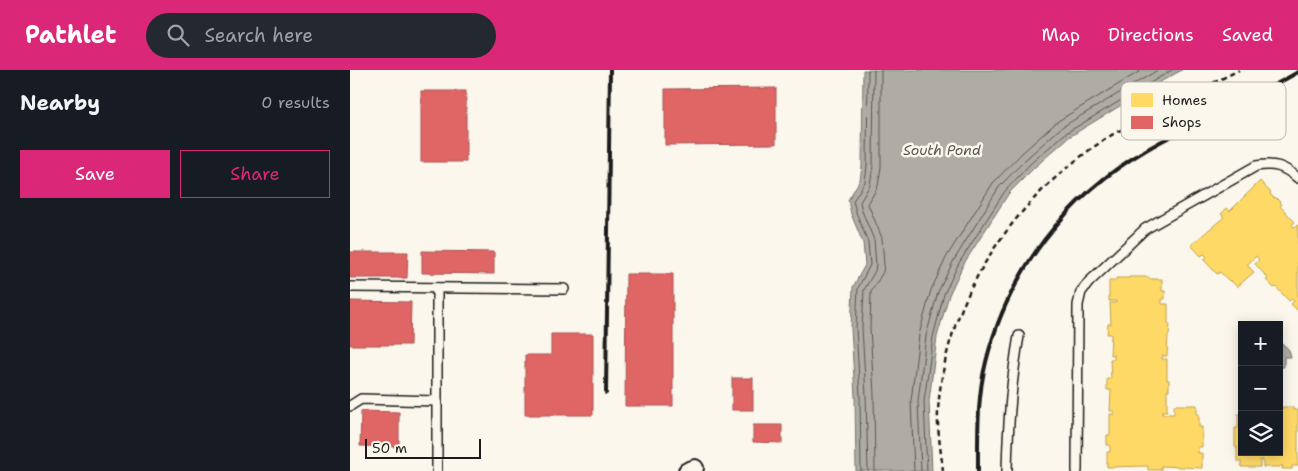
<!DOCTYPE html>
<html lang="en">
<head>
<meta charset="utf-8">
<style>
	:root { --surface:#171b24; --page:#242831; --text:#f1f3f6; --muted:#9ea1a6; --line:#363941; --accent:#db2777 }
	body { margin:0; font-family:"Shantell Sans",sans-serif; background:var(--page); color:var(--text) }
	.controls { position:absolute; right:15px; bottom:15px; display:grid; overflow:hidden; border-radius:0px; box-shadow:0 2px 12px #0003 }
	.controls button { width:45px; height:45px; display:grid; place-items:center; padding:0; border:0; border-bottom:1px solid var(--line); background:var(--surface); color:var(--text); font:25px sans-serif }
	.scale { position:absolute; left:15px; bottom:12px; width:116px; box-sizing:border-box; padding-left:5px; border:2px solid #1c1c1c; border-top:0; font-size:14px; line-height:18px; white-space:nowrap; color:#1c1c1c; -webkit-text-stroke:4px #fbf7ec; paint-order:stroke }
	.list { margin:0; padding:0; list-style:none }
	h2 { display:flex; justify-content:space-between; align-items:center; height:65px; margin:0; padding:0 20px; font-size:21px }
	h2 small { font-size:16px; font-weight:400; color:var(--muted) }
	.actions { display:flex; gap:10px; padding:15px 20px }
	.actions a { flex:1; padding:11px 0; border:1px solid var(--accent); border-radius:0px; text-align:center; font-size:18px; color:var(--accent) }
	.actions .main { background:var(--accent); color:#fff }
	.icon { flex:none; width:28px; height:28px; fill:none; stroke:currentColor; stroke-width:2; stroke-linecap:round; stroke-linejoin:round }
	.map { position:relative; flex:none; width:948px; height:401px; overflow:hidden }
	header { display:flex; align-items:center; gap:30px; box-sizing:border-box; height:70px; padding:0 25px; background:var(--accent); color:#fff }
	header strong { font-size:24px }
	nav { display:flex; gap:28px; margin-inline-start:auto; font-size:18px }
	.search { width:350px; height:45px; background:var(--page); display:flex; align-items:center; gap:12px; box-sizing:border-box; padding:0 18px; border-radius:28px; color:var(--muted); font-size:19px }
	main { display:flex }
	aside { flex:1; background:var(--surface) }
	.map>svg:first-child { display:block }
	.water { fill:#afaca5; stroke:#74726e }
	.homes { fill:#ffd966; stroke:#bba050 }
	.shops { fill:#e06666; stroke:#a55050 }
	.lines { fill:none; stroke-linecap:round; stroke-linejoin:round }
	.shore { stroke:#575653; stroke-width:1 }
	.service-casing { stroke:#1c1c1c; stroke-width:12 }
	.minor-casing { stroke:#1c1c1c; stroke-width:20 }
	.path { stroke:#1c1c1c; stroke-width:2.5; stroke-dasharray:5 4; stroke-linecap:butt }
	.service { stroke:#fbf7ec; stroke-width:9 }
	.minor { stroke:#fbf7ec; stroke-width:16 }
	.rail { stroke:#1c1c1c; stroke-width:4 }
	.labels { text-anchor:middle; stroke-width:5; stroke-linejoin:round; paint-order:stroke }
	.water-label { font-size:14px; font-style:italic; fill:#575653; stroke:#fbf7ec }
	.key { fill:#fbf7ec; stroke:#b8b5ae; stroke-width:1 }
	.key-label { font-size:14px; fill:#1c1c1c }
</style>
</head>
<body>
<header>
<strong>Pathlet</strong>
<div class="search"><svg class="icon" aria-label="search" viewBox="0 0 24 24"><circle cx="10" cy="10" r="6"/><path d="M15 15l6 6"/></svg>Search here</div>
<nav><a>Map</a><a>Directions</a><a>Saved</a></nav>
</header>
<main>
<aside>
<h2>Nearby<small>0 results</small></h2>
<ul class="list">
</ul>
<div class="actions"><a class="main">Save</a><a>Share</a></div>
</aside>
<div class="map">
<svg width="948" height="401" viewBox="0 0 948 401">
	<rect width="100%" height="100%" fill="#fbf7ec"/>
	<filter id="ink" filterUnits="userSpaceOnUse"><feTurbulence type="fractalNoise" baseFrequency=".02" numOctaves="2"/><feDisplacementMap in="SourceGraphic" scale="10" xChannelSelector="R" yChannelSelector="G"/><feConvolveMatrix kernelMatrix="1 2 1 2 8 2 1 2 1" color-interpolation-filters="sRGB"/></filter>
	<g filter="url(#ink)">
		<g class="water">
			<polygon points="513,0 832,0 801,17 719,67 685,97 659,123 613,195 599,225 587,267 579,331 582,401 506,401 505,326 501,258 503,217 515,195 513,173 501,144 498,130 510,110 512,96"/>
			<path d="M929,274c8,1 11,6 12,13h-7v10h-5z"/>
		</g>
		<g class="homes">
			<polygon points="910,111 921,123 920,124 924,128 925,127 932,134 930,136 945,152 942,155 944,157 948,155 948,241 941,234 944,231 942,229 939,231 926,217 924,218 916,210 918,208 905,194 909,190 906,186 897,195 904,202 887,217 880,210 879,211 870,202 867,204 854,190 857,187 854,184 851,186 841,175 874,147 871,144 877,138 880,141"/>
			<polygon points="779,207 799,207 799,209 812,209 812,221 815,221 815,229 812,229 812,234 818,234 818,254 820,254 819,265 818,265 817,286 812,286 812,289 817,289 817,310 819,310 819,320 817,320 817,341 812,341 812,344 824,344 824,335 847,335 847,344 849,344 849,357 852,357 852,377 848,377 848,383 852,383 852,398 811,396 811,400 798,400 798,396 757,397 757,382 760,382 760,375 757,375 757,365 760,365 760,344 764,344 764,341 760,341 761,320 757,320 757,309 761,309 760,289 764,289 764,285 760,285 761,264 757,264 758,254 761,254 760,233 766,233 766,231 759,231 759,211 766,211 766,208 779,208"/>
			<polygon points="932,337 943,337 943,340 948,340 948,396 942,396 942,399 932,399 933,396 930,396 930,397 913,397 913,390 910,390 910,397 891,397 891,391 887,391 887,377 885,377 885,358 888,358 888,344 892,344 892,382 929,382 929,339 932,339"/>
		</g>
		<g class="shops">
			<polygon points="426,18 426,74 315,75 315,19"/>
			<rect x="71" y="21" width="45" height="71"/>
			<polygon points="72,181 144,182 144,204 72,203"/>
			<polygon points="0,182 58,182 57,208 0,208"/>
			<polygon points="276,204 323,204 323,336 275,336"/>
			<polygon points="0,231 61,232 60,275 0,275"/>
			<polygon points="201,264 243,264 243,345 175,345 175,285 201,285"/>
			<rect x="382" y="308" width="21" height="32"/>
			<polygon points="11,341 49,342 49,377 10,376"/>
			<polygon points="403,355 432,355 432,373 403,372"/>
		</g>
		<g class="lines">
			<g class="shore">
				<polyline points="511,401 510,326 506,258 508,218 520,195 518,172 506,142 503,131 515,112 517,96 518,0"/>
				<polyline points="518,401 516,326 512,258 514,220 525,201 526,195 524,170 512,141 510,132 520,115 523,96 524,0"/>
				<polyline points="525,401 524,325 520,258 521,222 533,202 534,194 532,168 518,134 528,116 531,97 531,0"/>
				<polyline points="564,401 561,331 569,265 581,220 597,186 643,113 672,83 708,51 792,0"/>
				<polyline points="571,401 568,331 576,266 588,222 604,190 649,117 677,88 712,57 808,0"/>
				<polyline points="577,401 574,331 583,267 594,224 609,193 655,121 681,93 716,63 822,0"/>
			</g>
			<g class="service-casing">
				<g id="service">
					<polyline points="0,217 214,219"/>
					<polyline points="87,218 87,401"/>
					<polyline points="0,336 11,329 87,331"/>
					<path d="M657,401c1,-46 4,-90 12,-135"/>
					<path d="M727,401l1,-166 3,-13 8,-10 56,-53 111,-63c19,-3 27,0 42,12"/>
				</g>
			</g>
			<g class="minor-casing">
				<polyline id="minor" points="337,401 345,398"/>
			</g>
			<path class="path" d="M593,401c-2,-20 -6,-41 -5,-60 7,-112 73,-208 163,-269 17,-12 36,-20 54,-29 28,-15 56,-29 84,-43"/>
			<use href="#service" class="service"/>
			<use href="#minor" class="minor"/>
			<g class="rail">
				<polyline points="256,323 260,0"/>
				<path d="M628,401c0,-36 -1,-74 8,-109 22,-90 81,-166 160,-212 49,-29 103,-49 152,-78"/>
			</g>
		</g>
	</g>
	<g class="labels">
		<g class="water-label">
			<text x="592" y="85">South Pond</text>
		</g>
	</g>
	<rect x="771" y="12" width="165" height="58" rx="8" class="key"/>
	<rect x="781" y="23" width="22" height="14" fill="#ffd966"/>
	<rect x="781" y="46" width="22" height="13" fill="#e06666"/>
	<g class="key-label">
		<text x="812" y="35">Homes</text>
		<text x="812" y="57">Shops</text>
	</g>
</svg>
<div class="controls">
<button>+</button>
<button>−</button>
<button><svg class="icon" aria-label="layers" viewBox="0 0 24 24"><path d="M12 4l9 5-9 5-9-5zM3 14l9 5 9-5"/></svg></button>
</div>
<div class="scale">50 m</div>
</div>
</main>
</body>
</html>
